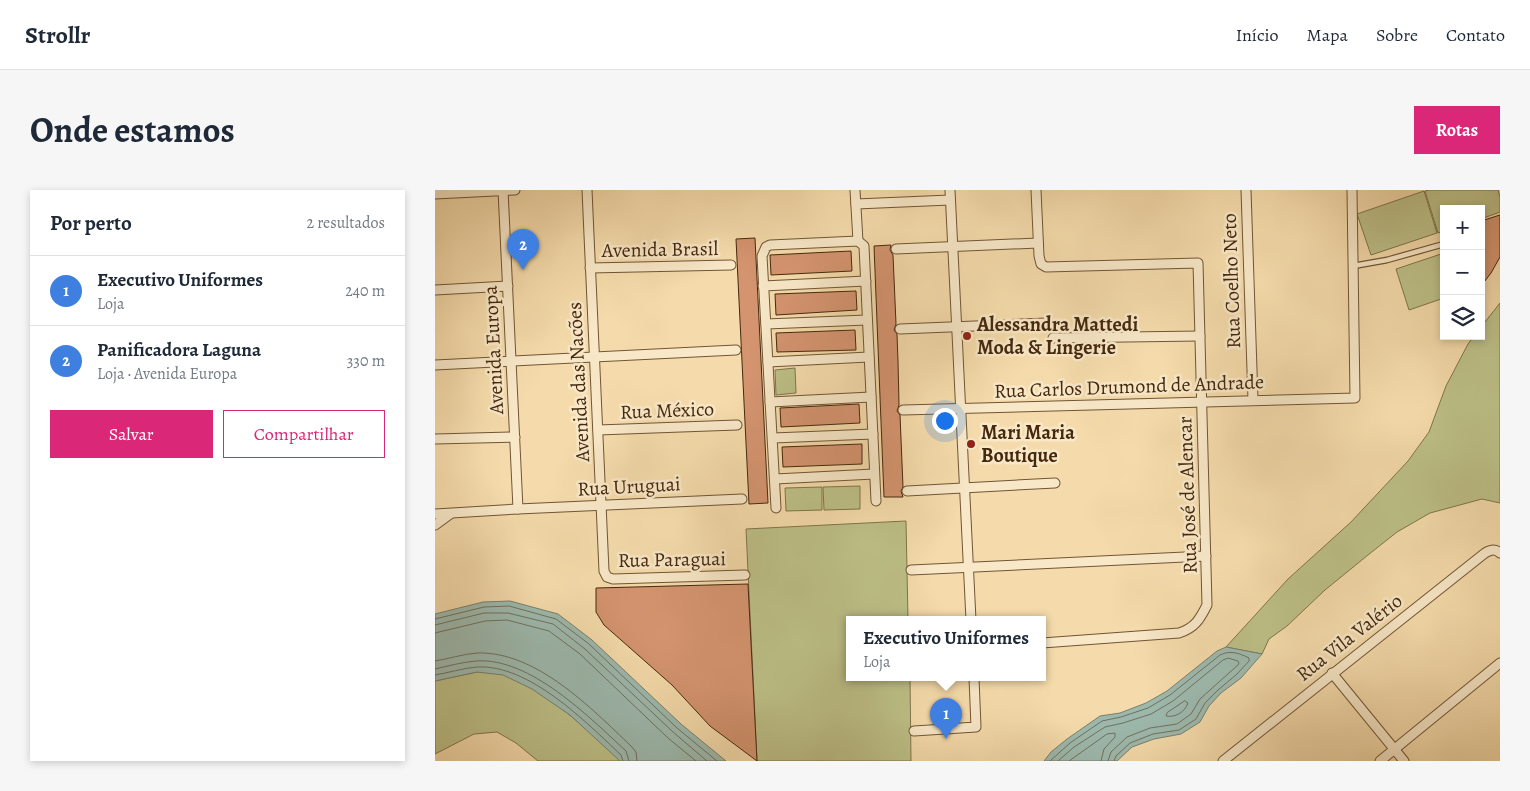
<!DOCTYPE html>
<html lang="pt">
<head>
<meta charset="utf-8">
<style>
	:root { --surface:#fff; --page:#f6f6f7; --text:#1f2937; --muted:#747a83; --line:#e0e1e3; --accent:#db2777 }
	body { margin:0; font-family:Alegreya,serif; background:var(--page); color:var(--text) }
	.controls { position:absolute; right:15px; top:15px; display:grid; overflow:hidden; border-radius:0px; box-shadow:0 2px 8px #0003 }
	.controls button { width:45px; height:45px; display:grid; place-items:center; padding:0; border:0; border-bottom:1px solid var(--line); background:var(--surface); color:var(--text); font:25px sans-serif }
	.you { position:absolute; left:509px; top:230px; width:18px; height:18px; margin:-12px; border:4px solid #fff; border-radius:50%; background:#1a73e8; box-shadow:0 0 0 8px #1a73e833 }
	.badge { display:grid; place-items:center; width:32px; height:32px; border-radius:50%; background:var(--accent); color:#fff; font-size:16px; font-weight:700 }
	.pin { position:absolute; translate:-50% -41px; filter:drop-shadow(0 1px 2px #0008) }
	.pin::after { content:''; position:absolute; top:26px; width:18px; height:15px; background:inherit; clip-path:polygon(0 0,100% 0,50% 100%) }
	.popup { position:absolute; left:411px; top:426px; width:200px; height:65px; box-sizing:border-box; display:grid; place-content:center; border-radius:0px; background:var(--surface); filter:drop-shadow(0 1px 4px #0005); font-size:16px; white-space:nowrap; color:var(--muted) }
	.popup b { font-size:19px; color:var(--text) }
	.popup::after { content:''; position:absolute; left:50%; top:100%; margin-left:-10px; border:10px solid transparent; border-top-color:var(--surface) }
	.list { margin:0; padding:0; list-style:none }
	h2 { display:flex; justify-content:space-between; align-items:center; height:65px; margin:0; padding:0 20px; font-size:21px }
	h2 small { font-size:16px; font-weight:400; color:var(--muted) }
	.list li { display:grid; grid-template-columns:32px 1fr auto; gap:15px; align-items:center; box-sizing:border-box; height:70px; padding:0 20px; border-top:1px solid var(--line) }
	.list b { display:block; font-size:19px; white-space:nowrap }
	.list p { margin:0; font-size:16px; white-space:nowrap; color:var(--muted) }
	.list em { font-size:16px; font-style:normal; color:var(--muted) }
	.actions { display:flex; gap:10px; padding:15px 20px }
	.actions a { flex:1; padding:11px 0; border:1px solid var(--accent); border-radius:0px; text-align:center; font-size:18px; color:var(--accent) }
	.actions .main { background:var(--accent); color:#fff }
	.icon { flex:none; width:28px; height:28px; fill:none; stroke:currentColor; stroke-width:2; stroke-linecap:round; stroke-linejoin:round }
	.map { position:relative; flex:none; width:1065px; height:571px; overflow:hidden; border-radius:0px }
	header { display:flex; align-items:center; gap:30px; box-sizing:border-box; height:70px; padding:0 25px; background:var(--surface); border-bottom:1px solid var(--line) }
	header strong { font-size:24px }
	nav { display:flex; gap:28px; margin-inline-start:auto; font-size:18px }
	.intro { display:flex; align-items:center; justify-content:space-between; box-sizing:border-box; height:120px; padding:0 30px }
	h1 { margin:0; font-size:35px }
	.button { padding:12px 22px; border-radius:0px; background:var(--accent); color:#fff; font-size:18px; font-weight:700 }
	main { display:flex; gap:30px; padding:0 30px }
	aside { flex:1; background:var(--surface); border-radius:0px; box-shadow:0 2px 8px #0003 }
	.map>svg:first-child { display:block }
	.green { fill:#bdc088; stroke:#81744b }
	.water { fill:#9dbaaf; stroke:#7a806f }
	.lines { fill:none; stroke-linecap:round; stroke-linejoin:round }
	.shore { stroke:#71715e; stroke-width:1 }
	.building { fill:#d4946f; stroke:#45280e }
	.service-casing { stroke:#715535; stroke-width:7 }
	.minor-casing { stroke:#715535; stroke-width:11 }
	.service { stroke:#f8e8c8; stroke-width:4.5 }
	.minor { stroke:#f8e8c8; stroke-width:9 }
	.poi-dot { fill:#8f2418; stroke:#f8e8c8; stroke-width:2 }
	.labels { text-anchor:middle; stroke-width:5; stroke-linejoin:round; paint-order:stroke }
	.street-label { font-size:20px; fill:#45280e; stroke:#f8e8c8 }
	.poi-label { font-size:20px; font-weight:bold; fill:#45280e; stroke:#f8e8c8; text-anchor:start }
</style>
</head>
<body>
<header>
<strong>Strollr</strong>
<nav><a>Início</a><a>Mapa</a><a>Sobre</a><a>Contato</a></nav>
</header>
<div class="intro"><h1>Onde estamos</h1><a class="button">Rotas</a></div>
<main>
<aside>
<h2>Por perto<small>2 resultados</small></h2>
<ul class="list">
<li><span class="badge" style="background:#3f7fe0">1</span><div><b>Executivo Uniformes</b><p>Loja</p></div><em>240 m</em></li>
<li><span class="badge" style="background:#3f7fe0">2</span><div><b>Panificadora Laguna</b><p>Loja · Avenida Europa</p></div><em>330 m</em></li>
</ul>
<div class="actions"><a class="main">Salvar</a><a>Compartilhar</a></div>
</aside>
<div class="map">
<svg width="1065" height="571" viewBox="0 0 1065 571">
	<rect width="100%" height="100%" fill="#f5dbab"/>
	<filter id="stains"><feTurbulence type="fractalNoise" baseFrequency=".004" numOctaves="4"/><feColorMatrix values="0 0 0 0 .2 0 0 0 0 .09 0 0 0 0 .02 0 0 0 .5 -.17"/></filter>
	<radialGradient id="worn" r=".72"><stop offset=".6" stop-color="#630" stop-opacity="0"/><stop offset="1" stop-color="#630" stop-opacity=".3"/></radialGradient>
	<g class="green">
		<polygon points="994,0 1063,0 1065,7 1065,22 1046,29 1046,19 1009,19 1009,41 1003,43 990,1"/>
		<polygon points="989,1 1002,43 936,65 922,24"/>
		<polygon points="1009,63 1009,108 974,120 961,79"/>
		<polygon points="1065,113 1065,313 1047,309 995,323 962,342 933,365 890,400 852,436 834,449 827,464 791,457 853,389 916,332 973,271 994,242 1011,196 1033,154 1039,146 1046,146 1046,137"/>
		<polygon points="360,178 361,203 341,205 340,180"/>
		<polygon points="425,296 425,319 389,320 388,297"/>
		<polygon points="387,297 387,320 351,321 350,298"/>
		<polygon points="471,331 473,430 415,430 415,488 475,488 476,571 322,571 311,339"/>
		<path d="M42,482c9,1 19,0 27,3 42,14 85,57 118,86h-84l-22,-18 -19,-11 -23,2 -39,20v-73z"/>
	</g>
	<g class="water">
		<polygon points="75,411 123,424 157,450 246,534 291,571 185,571 135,525 97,499 68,485 42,482 0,491 0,424 48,412"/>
		<polygon points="791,457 827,464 806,488 786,503 774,516 765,532 746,544 719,549 697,557 682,571 609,571 616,562 632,549 665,526 685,523 711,513 732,501 782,461"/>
	</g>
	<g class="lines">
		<g class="shore">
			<polyline points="0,429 49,417 74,416 121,429 154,454 242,538 282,571"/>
			<polyline points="0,435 49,423 73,423 118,434 150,459 238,542 272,571"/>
			<polyline points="0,443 50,431 72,430 114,441 145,464 233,548 261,571"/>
			<path d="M0,471c13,-2 28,-7 42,-8 59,-2 114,55 154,93l5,6 1,9"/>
			<path d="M0,479c13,-3 28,-7 41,-8 54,-4 113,56 150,90l3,10"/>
			<path d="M0,485c13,-2 28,-7 42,-8 52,-3 109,55 144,88l2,6"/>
			<path d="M750,511l3,2c-3,9 -13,15 -22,13l1,-3z"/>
			<path d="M615,571l20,-18 32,-22 19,-4 27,-9 22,-13 50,-40c10,-5 19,-2 29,3v3l-12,13 -19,16 -13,13 -9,16 -17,11 -26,4 -23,9 -14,13 -2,5"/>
			<polyline points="623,571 639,557 670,537 688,533 716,524 738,511 788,470 793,468 803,471 804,474 765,509 756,524 742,534 715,538 692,547 676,562 673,571"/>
			<polyline points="634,571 672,544 680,543 680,547 669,559 666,571"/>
		</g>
	</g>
	<g class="building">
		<polygon points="1065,25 1065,67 1056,83 1046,96 1046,31"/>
		<polygon points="320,48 333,313 314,314 301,49"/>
		<polygon points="456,55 455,60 458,65 461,134 459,140 462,144 463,171 464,215 462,221 465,225 468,297 466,301 468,307 449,307 439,56"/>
		<polygon points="416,61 417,81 336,85 335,65"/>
		<polygon points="421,101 422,120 341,125 340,104"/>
		<polygon points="420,140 421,160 342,162 341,143"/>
		<polygon points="424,214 425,233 346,237 345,218"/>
		<polygon points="427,254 427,274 348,277 347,257"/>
		<polygon points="313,394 322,571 275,536 237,495 169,435 161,422 161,398"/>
	</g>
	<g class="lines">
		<g class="service-casing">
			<polyline id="service" points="918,76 952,70 1009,54"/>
		</g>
		<g class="minor-casing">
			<g id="minor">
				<polyline points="68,0 83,319"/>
				<polyline points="152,0 169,381 172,387 178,389 310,385"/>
				<polyline points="420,0 423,51"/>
				<polyline points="515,0 536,430"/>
				<path d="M601,0l3,66 2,8 5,3 152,-4 9,342c-7,14 -12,23 -28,28l-137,10"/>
				<polyline points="811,0 818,210"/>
				<polyline points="0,4 80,0"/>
				<polyline points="421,14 515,10"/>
				<polyline points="461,59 603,53"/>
				<polyline points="155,78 296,75"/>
				<polyline points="328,96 431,91"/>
				<polyline points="0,100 73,96"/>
				<polyline points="331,134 432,130"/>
				<polyline points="465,139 611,133"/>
				<polyline points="618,148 765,146"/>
				<polyline points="333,172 434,167"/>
				<polyline points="0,175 301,160"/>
				<polyline points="335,212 436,207"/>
				<polyline points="468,220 920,208 917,0"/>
				<polyline points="163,240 302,235"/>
				<polyline points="338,248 438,244"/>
				<polyline points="0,249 80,247"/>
				<polyline points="340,289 439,284"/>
				<polyline points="472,301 620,293"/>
				<polyline points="341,318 327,66 331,57 335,55 423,51 429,56 441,311"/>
				<polyline points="0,324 83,319 307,309"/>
				<polyline points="0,335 15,324"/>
				<polyline points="476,380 771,366"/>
				<polyline points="897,483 969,571"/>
				<polyline points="479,541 541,537 539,488"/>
				<path d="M788,571l262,-208c5,-3 10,-5 15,0"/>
				<polyline points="945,571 1065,473"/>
			</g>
		</g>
		<use href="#service" class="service"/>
		<use href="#minor" class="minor"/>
	</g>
	<g class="poi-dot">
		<circle cx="532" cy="146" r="5"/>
		<circle cx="536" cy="254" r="5"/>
	</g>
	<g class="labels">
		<g class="street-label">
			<text transform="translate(225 59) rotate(-1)" y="7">Avenida Brasil</text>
			<text transform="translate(796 91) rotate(-92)" y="7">Rua Coelho Neto</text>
			<text transform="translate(58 160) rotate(-93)" y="7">Avenida Europa</text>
			<text transform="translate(143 192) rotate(-93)" y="7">Avenida das Nacões</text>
			<text transform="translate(694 196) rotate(-2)" y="7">Rua Carlos Drumond de Andrade</text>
			<text transform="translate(232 220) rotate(-2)" y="7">Rua México</text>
			<text transform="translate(194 296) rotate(-3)" y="7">Rua Uruguai</text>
			<text transform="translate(752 305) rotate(-92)" y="7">Rua José de Alencar</text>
			<text transform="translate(237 369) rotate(-1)" y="7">Rua Paraguai</text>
			<text transform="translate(914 447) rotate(-38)" y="7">Rua Vila Valério</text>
		</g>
		<g class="poi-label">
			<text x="542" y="141">Alessandra Mattedi<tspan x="542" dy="23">Moda &amp; Lingerie</tspan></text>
			<text x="546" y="249">Mari Maria<tspan x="546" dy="23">Boutique</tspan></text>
		</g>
	</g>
	<rect width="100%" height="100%" filter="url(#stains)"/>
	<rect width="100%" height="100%" fill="url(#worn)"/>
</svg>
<div class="controls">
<button>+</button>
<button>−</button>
<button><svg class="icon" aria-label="layers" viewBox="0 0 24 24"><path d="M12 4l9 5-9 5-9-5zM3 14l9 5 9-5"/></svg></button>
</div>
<div class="you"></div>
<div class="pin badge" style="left:511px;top:549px;background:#3f7fe0">1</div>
<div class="popup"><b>Executivo Uniformes</b>Loja</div>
<div class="pin badge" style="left:88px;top:80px;background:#3f7fe0">2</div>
</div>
</main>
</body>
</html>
